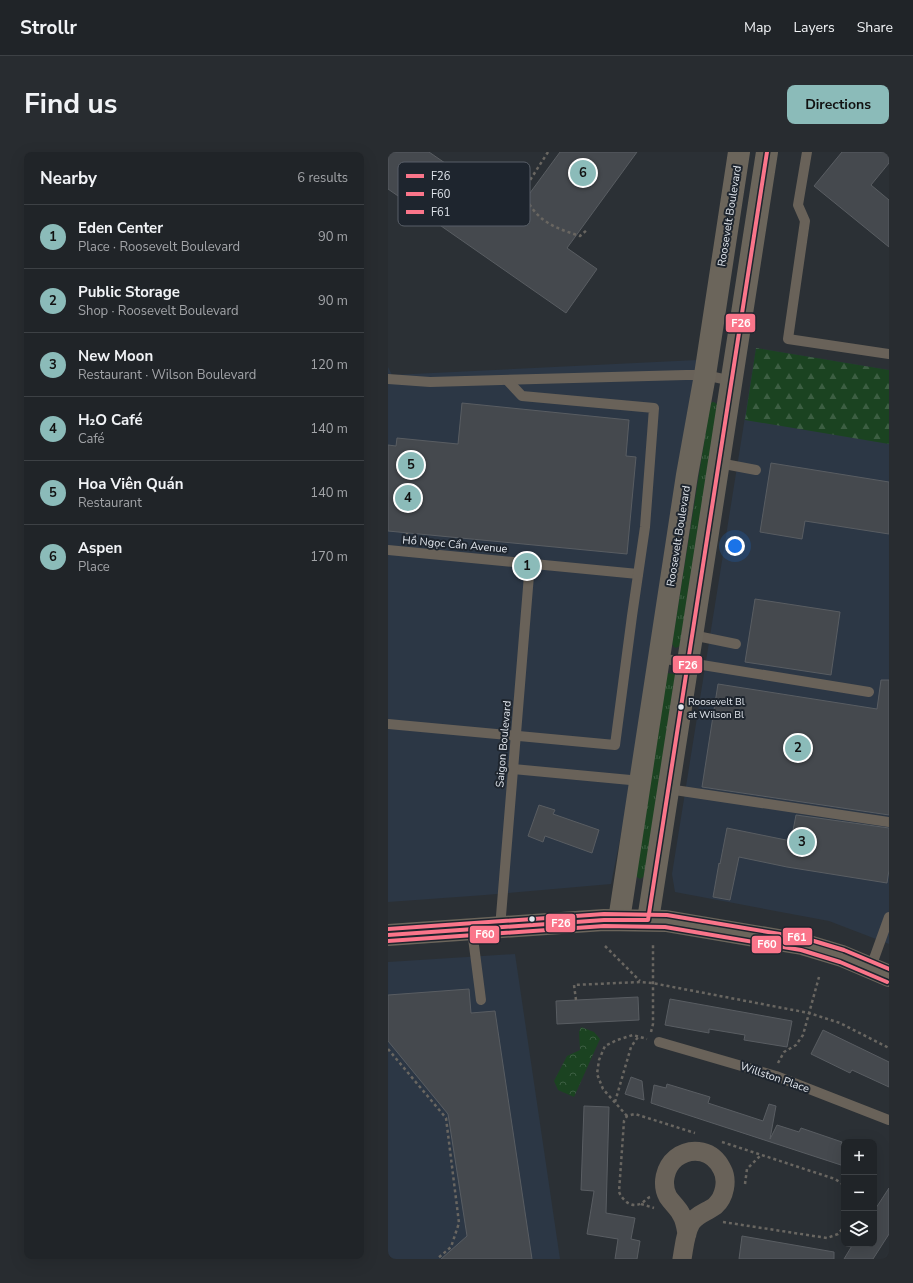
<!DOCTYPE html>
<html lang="en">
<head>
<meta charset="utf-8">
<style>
	:root { --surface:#202428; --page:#282c30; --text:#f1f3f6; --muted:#a2a4a8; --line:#3d4145; --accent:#8bbbb9 }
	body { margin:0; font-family:"Nunito Sans",sans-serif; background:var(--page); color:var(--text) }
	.controls { position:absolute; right:12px; bottom:12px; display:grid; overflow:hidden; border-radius:8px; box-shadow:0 4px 16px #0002 }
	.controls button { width:36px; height:36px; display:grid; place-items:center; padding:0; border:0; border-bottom:1px solid var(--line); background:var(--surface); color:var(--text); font:20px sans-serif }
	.you { position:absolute; left:347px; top:394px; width:14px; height:14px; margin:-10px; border:3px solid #fff; border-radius:50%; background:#1a73e8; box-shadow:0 0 0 6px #1a73e833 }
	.badge { display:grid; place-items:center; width:26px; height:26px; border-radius:50%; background:var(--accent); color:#111; font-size:13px; font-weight:700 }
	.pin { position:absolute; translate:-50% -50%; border:2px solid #fff; box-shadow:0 1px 4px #0006 }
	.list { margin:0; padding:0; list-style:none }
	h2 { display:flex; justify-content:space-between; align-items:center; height:52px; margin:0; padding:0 16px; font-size:17px }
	h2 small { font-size:13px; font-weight:400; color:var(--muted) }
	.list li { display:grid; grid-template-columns:26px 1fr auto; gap:12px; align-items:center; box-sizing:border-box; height:64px; padding:0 16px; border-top:1px solid var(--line) }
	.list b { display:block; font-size:15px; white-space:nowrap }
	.list p { margin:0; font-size:13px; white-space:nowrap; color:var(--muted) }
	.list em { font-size:13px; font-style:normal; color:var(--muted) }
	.icon { flex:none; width:22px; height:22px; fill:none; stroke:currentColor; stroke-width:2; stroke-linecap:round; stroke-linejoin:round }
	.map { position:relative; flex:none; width:501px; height:1107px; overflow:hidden; border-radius:8px }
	header { display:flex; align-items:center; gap:24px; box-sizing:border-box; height:56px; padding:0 20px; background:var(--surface); border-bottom:1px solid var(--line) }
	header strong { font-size:19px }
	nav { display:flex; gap:22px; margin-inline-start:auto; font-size:14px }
	.intro { display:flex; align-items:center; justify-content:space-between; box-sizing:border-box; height:96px; padding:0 24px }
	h1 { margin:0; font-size:28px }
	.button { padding:10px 18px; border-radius:8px; background:var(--accent); color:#111; font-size:14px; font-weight:700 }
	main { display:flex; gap:24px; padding:0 24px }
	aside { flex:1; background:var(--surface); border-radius:8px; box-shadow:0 4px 16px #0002 }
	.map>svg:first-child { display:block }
	.built { fill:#2c3745 }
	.grass { fill:url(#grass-tufts) }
	.forest { fill:url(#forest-firs) }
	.park { fill:url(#park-crowns) }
	.building { fill:#45494e; stroke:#595d62 }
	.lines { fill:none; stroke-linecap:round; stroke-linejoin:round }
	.path { stroke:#696661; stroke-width:2.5; stroke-dasharray:3 3; stroke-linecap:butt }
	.service { stroke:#696259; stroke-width:10 }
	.minor { stroke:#696259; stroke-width:19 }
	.secondary { stroke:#6b655b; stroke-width:22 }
	.bus-1-casing { stroke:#1e252e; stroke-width:7 }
	.bus-2-casing { stroke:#1e252e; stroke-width:7 }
	.bus-3-casing { stroke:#1e252e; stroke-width:7 }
	.bus-1 { stroke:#fa758a; stroke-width:4 }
	.bus-2 { stroke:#fa758a; stroke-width:4 }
	.bus-3 { stroke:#fa758a; stroke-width:4 }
	.bus-dot { fill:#e2e7ee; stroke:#1e252e; stroke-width:1.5 }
	.labels { text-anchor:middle; stroke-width:4; stroke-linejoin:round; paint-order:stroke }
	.bus-label { font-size:10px; fill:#e2e7ee; stroke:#1e252e; text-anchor:start }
	.street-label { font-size:11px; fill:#e2e7ee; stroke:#1e252e }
	.key { fill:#1e252e; stroke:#595f68; stroke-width:1 }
	.key-label { font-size:11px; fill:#e2e7ee }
	.line-badge { stroke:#1e252e; stroke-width:1.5 }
	.badge-label { font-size:11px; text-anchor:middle; font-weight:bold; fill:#fff }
</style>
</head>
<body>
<header>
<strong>Strollr</strong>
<nav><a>Map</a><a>Layers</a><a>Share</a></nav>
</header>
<div class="intro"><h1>Find us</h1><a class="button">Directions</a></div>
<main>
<aside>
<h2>Nearby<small>6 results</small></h2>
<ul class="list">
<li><span class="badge">1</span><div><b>Eden Center</b><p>Place · Roosevelt Boulevard</p></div><em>90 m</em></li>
<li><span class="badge">2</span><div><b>Public Storage</b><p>Shop · Roosevelt Boulevard</p></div><em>90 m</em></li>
<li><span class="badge">3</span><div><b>New Moon</b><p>Restaurant · Wilson Boulevard</p></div><em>120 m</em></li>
<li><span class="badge">4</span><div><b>H₂O Café</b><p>Café</p></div><em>140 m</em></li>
<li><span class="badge">5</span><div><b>Hoa Viên Quán</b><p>Restaurant</p></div><em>140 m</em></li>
<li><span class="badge">6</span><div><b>Aspen</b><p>Place</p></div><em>170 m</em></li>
</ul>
</aside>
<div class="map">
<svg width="501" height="1107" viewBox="0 0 501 1107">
	<defs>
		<pattern id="grass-tufts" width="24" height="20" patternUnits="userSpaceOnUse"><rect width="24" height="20" fill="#1b4321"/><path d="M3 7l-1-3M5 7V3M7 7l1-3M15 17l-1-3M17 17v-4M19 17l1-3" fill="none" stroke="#3c5e42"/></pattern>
		<pattern id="forest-firs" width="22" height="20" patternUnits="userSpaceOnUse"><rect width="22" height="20" fill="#1b4321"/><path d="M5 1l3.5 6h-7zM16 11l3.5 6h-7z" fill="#3c5e42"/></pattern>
		<pattern id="park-crowns" width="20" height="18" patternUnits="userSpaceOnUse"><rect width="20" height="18" fill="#1b4321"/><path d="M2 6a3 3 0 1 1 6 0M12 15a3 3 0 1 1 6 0" fill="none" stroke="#3c5e42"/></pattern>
	</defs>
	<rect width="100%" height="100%" fill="#2b3035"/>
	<g class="built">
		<polygon points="368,196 501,218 501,792 441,769 287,740 284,722"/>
		<polygon points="309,208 242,638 223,732 97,743 0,750 0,215 4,223"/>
		<polygon points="127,802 172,1107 0,1107 0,810"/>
	</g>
	<g class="grass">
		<polygon points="324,250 326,250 330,253 292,494 288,496 286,495 284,492 322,253"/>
		<polygon points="278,521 290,522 257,724 252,727 246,723"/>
	</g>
	<polygon class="forest" points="368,196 501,218 501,292 357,268"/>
	<polygon class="park" points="193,875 206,880 212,887 186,945 170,938 166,929 179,904 192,898 191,880"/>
	<g class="building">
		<polygon points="0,0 41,0 128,60 172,0 249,0 179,96 209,117 178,161 0,37"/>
		<polygon points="454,0 501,0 501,11 483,33 501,48 501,95 426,34"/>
		<polygon points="74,251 241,268 238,304 248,305 239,402 0,379 0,293 8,294 9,286 70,292"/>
		<polygon points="383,311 501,330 501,382 417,369 414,387 372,380"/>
		<polygon points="367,447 452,460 443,523 357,510"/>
		<polygon points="493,528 501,528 501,663 314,635 330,532 489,557"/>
		<polygon points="151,653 167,658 165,662 211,678 204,701 157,684 155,690 140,684"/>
		<polygon points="408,663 501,676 501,718 499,731 399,715 351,705 342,748 325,745 331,711 332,712 339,676 403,689"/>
		<polygon points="81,837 83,861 107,859 144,1107 53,1107 79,1084 60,962 0,889 0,843"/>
		<polygon points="250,845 251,868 169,872 168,849"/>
		<polygon points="282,847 404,869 399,895 356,888 357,883 321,877 321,881 277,873"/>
		<polygon points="435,878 501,910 501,935 464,918 462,921 423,902"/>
		<polygon points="243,925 254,929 256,948 237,942"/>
		<polygon points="279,932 322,945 320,951 375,969 381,952 388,954 382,987 389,973 411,980 413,976 454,990 453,993 456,994 456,1014 263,951 266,933 278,936"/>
		<polygon points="196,954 221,955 218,1061 247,1066 243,1087 252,1089 249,1107 227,1107 230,1087 199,1082 206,1039 193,1038"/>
		<polygon points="501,1036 501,1082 485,1107 456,1107 465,1092 486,1092 486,1059"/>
		<polygon points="354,1084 446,1100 446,1107 351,1107"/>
	</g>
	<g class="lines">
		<g class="path">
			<path d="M160,0l-23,36c-1,8 2,13 7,20 12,17 30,22 48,28l8,-7"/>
			<polyline points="19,388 19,381"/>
			<polyline points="217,794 252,829"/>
			<polyline points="188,848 186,833 252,830 264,831 421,861 452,871 501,896"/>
			<polyline points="263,880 265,872 265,792"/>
			<polyline points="0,897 58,966 71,1071 63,1095 49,1107"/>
			<polyline points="390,911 396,900 408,893 415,883 431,825"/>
			<polyline points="227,950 243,895 250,885"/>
			<polyline points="239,964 215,937 209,922 211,908 217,894 229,888 245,883 259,887"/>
			<polyline points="334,990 447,1027 456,1033"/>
			<polyline points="357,1032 359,1017 373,1003"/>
			<path d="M262,1045c-3,1 -5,4 -8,6 -10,6 -19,-2 -23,-11l5,-71 3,-5 8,-2 60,19"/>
			<polyline points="253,1052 266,1056"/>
			<polyline points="335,1070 439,1086 450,1082 456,1075"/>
		</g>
		<g class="service">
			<polyline points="419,0 410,53 417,69 400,187 501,202"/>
			<polyline points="0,227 42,230 298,223 317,223 344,229"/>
			<polyline points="331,311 368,318"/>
			<polyline points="0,398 250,422"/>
			<polyline points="304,483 348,492"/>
			<polyline points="271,506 481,540"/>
			<polyline points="0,572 227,593 244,464 257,375 266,256 134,244 119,228"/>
			<polyline points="125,617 253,629"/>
			<polyline points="280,637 501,670"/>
			<polyline points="112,776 142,411"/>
			<polyline points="84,778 93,848"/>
			<polyline points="483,815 501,765"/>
			<polyline points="271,890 388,924 501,968"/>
		</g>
		<path class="minor" d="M294,1107c2,-11 3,-26 9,-36 6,-9 16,-11 24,-17 10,-9 13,-26 7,-37 -4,-8 -11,-15 -20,-17 -9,-2 -18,0 -26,6 -11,9 -15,26 -8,39 4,6 10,11 13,17 4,6 5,14 6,20"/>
		<g class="secondary">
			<polyline points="231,768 299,323 317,223 351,0"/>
			<polyline points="260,768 379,0"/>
			<polyline points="0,783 216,768 278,769 414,792 454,804 501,824"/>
		</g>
		<g class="bus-1-casing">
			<polyline id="bus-1" points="0,783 216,768 260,768 379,0"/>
		</g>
		<g class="bus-2-casing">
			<polyline id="bus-2" points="0,789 216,774 277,775 413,798 452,810 499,830"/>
		</g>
		<g class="bus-3-casing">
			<polyline id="bus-3" points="0,777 216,762 279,763 416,786 456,798 501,817"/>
		</g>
		<use href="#bus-1" class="bus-1"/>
		<use href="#bus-2" class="bus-2"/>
		<use href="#bus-3" class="bus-3"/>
	</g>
	<g class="bus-dot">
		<circle cx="293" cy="555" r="3.5"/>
		<circle cx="144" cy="767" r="3.5"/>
	</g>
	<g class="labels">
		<g class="bus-label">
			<text x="300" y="553">Roosevelt Bl<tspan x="300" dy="13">at Wilson Bl</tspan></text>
		</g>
		<g class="street-label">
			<text transform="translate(341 64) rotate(-81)" y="4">Roosevelt Boulevard</text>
			<text transform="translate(290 384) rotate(-81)" y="4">Roosevelt Boulevard</text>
			<text transform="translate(67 392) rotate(5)" y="4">Hồ Ngọc Cẩn Avenue</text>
			<text transform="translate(115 592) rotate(-85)" y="4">Saigon Boulevard</text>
			<text transform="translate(387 925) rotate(19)" y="4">Willston Place</text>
		</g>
	</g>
	<rect x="10" y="10" width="132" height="64" rx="6" class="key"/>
	<rect x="18" y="22" width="18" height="4" fill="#fa758a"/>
	<rect x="18" y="40" width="18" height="4" fill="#fa758a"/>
	<rect x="18" y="58" width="18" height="4" fill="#fa758a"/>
	<g class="key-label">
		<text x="43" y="28">F26</text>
		<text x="43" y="46">F60</text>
		<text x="43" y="64">F61</text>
	</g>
	<g class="line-badge">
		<rect x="337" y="161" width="31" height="20" rx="4" fill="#fa758a"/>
		<rect x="284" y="503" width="31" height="19" rx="4" fill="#fa758a"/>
		<rect x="157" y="761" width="31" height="20" rx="4" fill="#fa758a"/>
		<rect x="81" y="773" width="31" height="19" rx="4" fill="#fa758a"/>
		<rect x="394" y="775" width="31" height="19" rx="4" fill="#fa758a"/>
		<rect x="363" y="783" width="31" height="19" rx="4" fill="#fa758a"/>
	</g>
	<g class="badge-label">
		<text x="353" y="175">F26</text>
		<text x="300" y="517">F26</text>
		<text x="173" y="775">F26</text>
		<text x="97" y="786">F60</text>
		<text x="409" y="789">F61</text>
		<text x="379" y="796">F60</text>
	</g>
</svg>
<div class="controls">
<button>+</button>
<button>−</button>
<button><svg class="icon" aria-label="layers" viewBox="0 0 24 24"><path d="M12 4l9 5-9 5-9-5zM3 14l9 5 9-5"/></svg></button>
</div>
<div class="you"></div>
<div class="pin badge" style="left:139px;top:414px">1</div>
<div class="pin badge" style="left:410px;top:596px">2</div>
<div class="pin badge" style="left:414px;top:690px">3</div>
<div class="pin badge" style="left:20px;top:346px">4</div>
<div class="pin badge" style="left:23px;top:313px">5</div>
<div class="pin badge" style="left:195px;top:21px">6</div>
</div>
</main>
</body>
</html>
